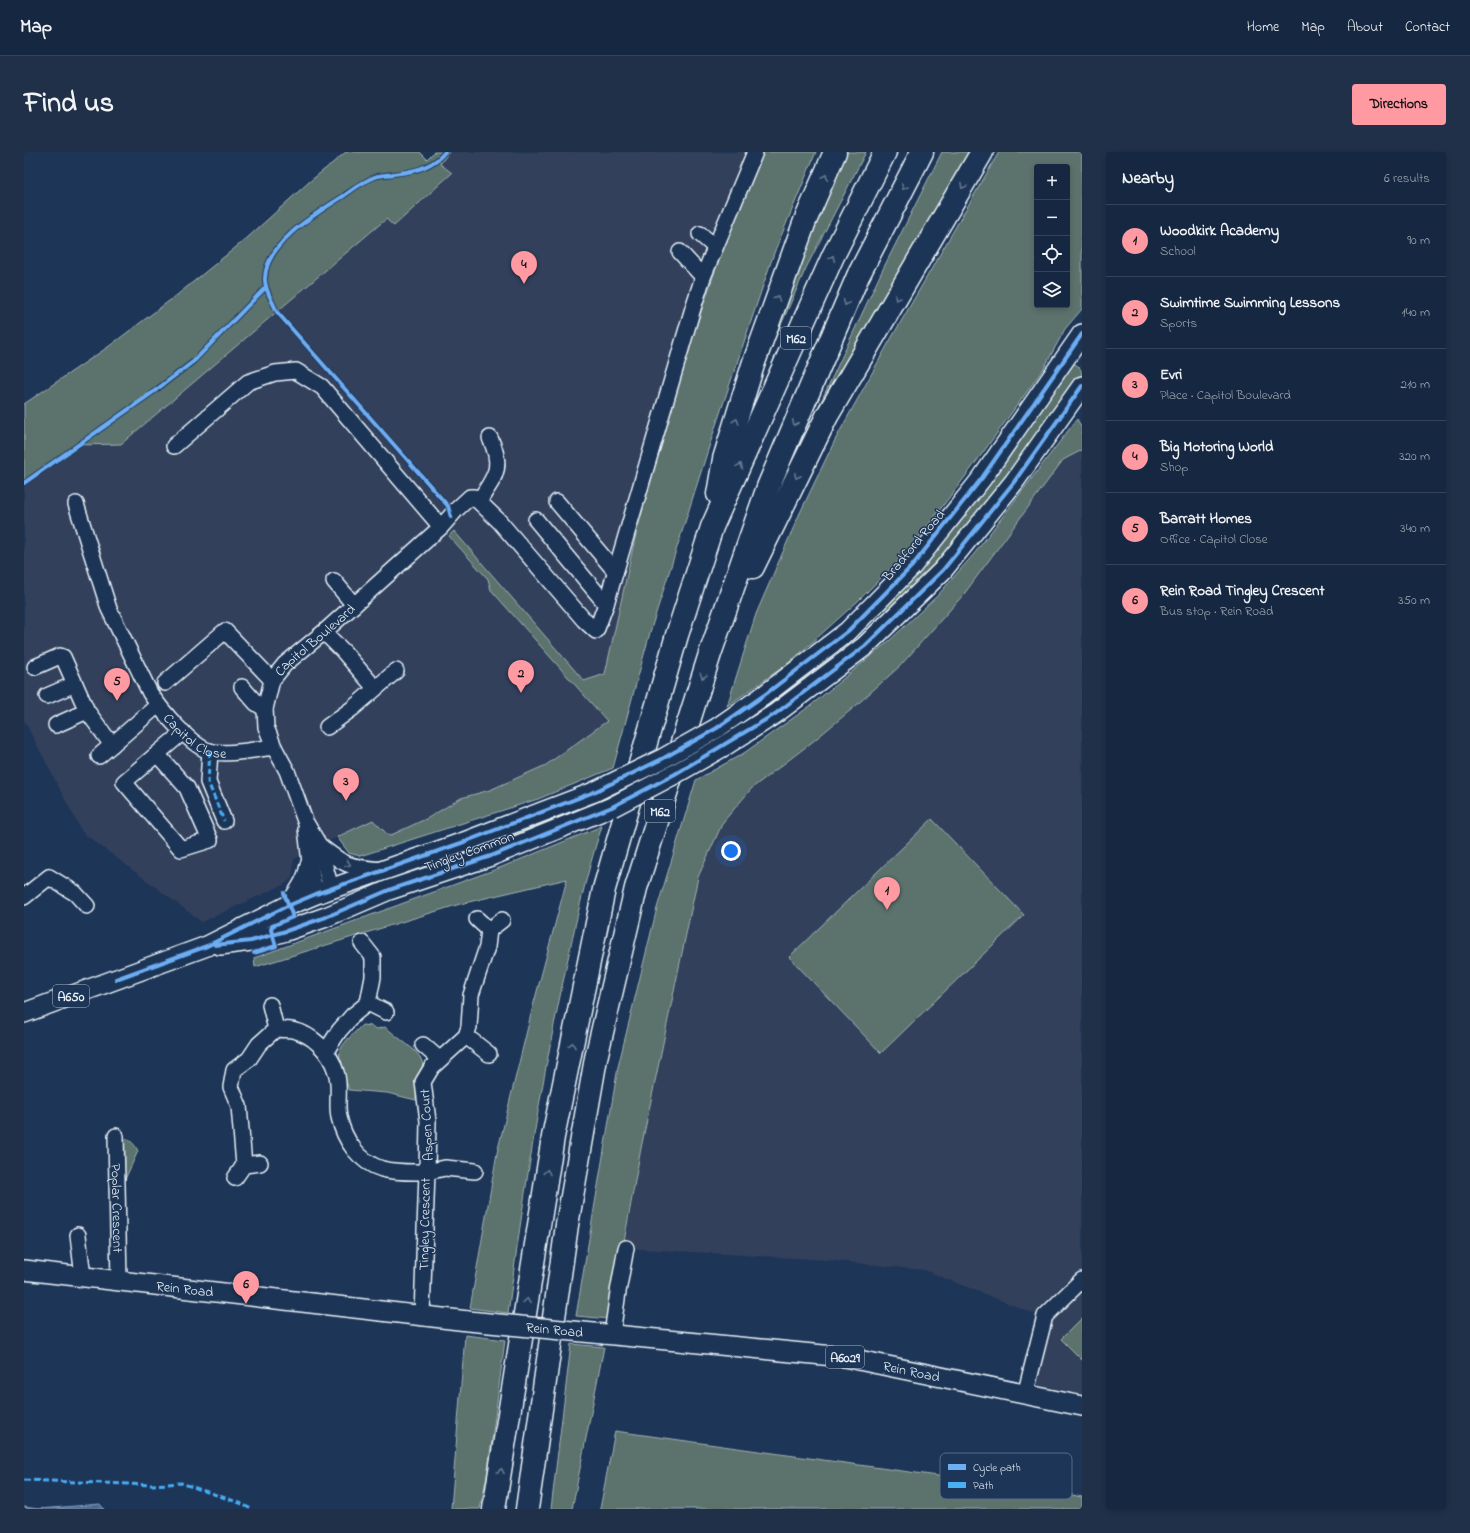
<!DOCTYPE html>
<html lang="en">
<head>
<meta charset="utf-8">
<style>
	:root { --surface:#162841; --page:#1f3048; --text:#f1f3f6; --muted:#9ea6b1; --line:#35445a; --accent:#ff9aa2 }
	body { margin:0; font-family:"Indie Flower",sans-serif; background:var(--page); color:var(--text) }
	.controls { position:absolute; right:12px; top:12px; display:grid; overflow:hidden; border-radius:4px; box-shadow:0 2px 6px #0003 }
	.controls button { width:36px; height:36px; display:grid; place-items:center; padding:0; border:0; border-bottom:1px solid var(--line); background:var(--surface); color:var(--text); font:20px sans-serif }
	.you { position:absolute; left:707px; top:699px; width:14px; height:14px; margin:-10px; border:3px solid #fff; border-radius:50%; background:#1a73e8; box-shadow:0 0 0 6px #1a73e833 }
	.badge { display:grid; place-items:center; width:26px; height:26px; border-radius:50%; background:var(--accent); color:#111; font-size:13px; font-weight:700 }
	.pin { position:absolute; translate:-50% -33px; filter:drop-shadow(0 1px 2px #0008) }
	.pin::after { content:''; position:absolute; top:21px; width:14px; height:12px; background:inherit; clip-path:polygon(0 0,100% 0,50% 100%) }
	.list { margin:0; padding:0; list-style:none }
	h2 { display:flex; justify-content:space-between; align-items:center; height:52px; margin:0; padding:0 16px; font-size:17px }
	h2 small { font-size:13px; font-weight:400; color:var(--muted) }
	.list li { display:grid; grid-template-columns:26px 1fr auto; gap:12px; align-items:center; box-sizing:border-box; height:72px; padding:0 16px; border-top:1px solid var(--line) }
	.list b { display:block; font-size:15px; white-space:nowrap }
	.list p { margin:0; font-size:13px; white-space:nowrap; color:var(--muted) }
	.list em { font-size:13px; font-style:normal; color:var(--muted) }
	.icon { flex:none; width:22px; height:22px; fill:none; stroke:currentColor; stroke-width:2; stroke-linecap:round; stroke-linejoin:round }
	.map { position:relative; flex:none; width:1058px; height:1357px; overflow:hidden; border-radius:4px }
	header { display:flex; align-items:center; gap:24px; box-sizing:border-box; height:56px; padding:0 20px; background:var(--surface); border-bottom:1px solid var(--line) }
	header strong { font-size:19px }
	nav { display:flex; gap:22px; margin-inline-start:auto; font-size:14px }
	.intro { display:flex; align-items:center; justify-content:space-between; box-sizing:border-box; height:96px; padding:0 24px }
	h1 { margin:0; font-size:28px }
	.button { padding:10px 18px; border-radius:4px; background:var(--accent); color:#111; font-size:14px; font-weight:700 }
	main { display:flex; gap:24px; padding:0 24px }
	aside { flex:1; background:var(--surface); border-radius:4px; box-shadow:0 2px 6px #0003 }
	.map>svg:first-child { display:block }
	.built { fill:#30415c }
	.green { fill:#5c726d; stroke:#a2b2b2; fill-rule:evenodd }
	.water { fill:#4a6a90; stroke:#89a0ba }
	.lines { fill:none; stroke-linecap:round; stroke-linejoin:round }
	.minor-casing { stroke:#e8f1f8; stroke-width:18 }
	.major-casing { stroke:#e8f1f8; stroke-width:22 }
	.highway-casing { stroke:#e8f1f8; stroke-width:25 }
	.minor { stroke:#1d3557; stroke-width:15 }
	.major { stroke:#1d3557; stroke-width:19 }
	.highway { stroke:#1d3557; stroke-width:22 }
	.major-bridge-casing { stroke:#e8f1f8; stroke-width:22; stroke-linecap:butt }
	.major-bridge { stroke:#1d3557; stroke-width:19 }
	.quiet { stroke:#49aef6; stroke-width:3; stroke-dasharray:6 3; stroke-linecap:butt }
	.cycleway-casing { stroke:#1d3557; stroke-width:6 }
	.cycleway { stroke:#6dadf4; stroke-width:4 }
	.oneway { stroke:#64778f }
	.labels { text-anchor:middle; stroke-width:3; stroke-linejoin:round; paint-order:stroke }
	.shield { fill:#1d3557; stroke:#abb9c8; stroke-width:1 }
	.shield-label { font-size:13px; font-weight:bold; fill:#e8f1f8 }
	.street-label { font-size:14px; fill:#e8f1f8; stroke:#1d3557 }
	.key { fill:#1d3557; stroke:#5a6d87; stroke-width:1 }
	.key-label { font-size:11px; fill:#e8f1f8 }
</style>
</head>
<body>
<header>
<strong>Map</strong>
<nav><a>Home</a><a>Map</a><a>About</a><a>Contact</a></nav>
</header>
<div class="intro"><h1>Find us</h1><a class="button">Directions</a></div>
<main>
<div class="map">
<svg width="1058" height="1357" viewBox="0 0 1058 1357">
	<rect width="100%" height="100%" fill="#1d3557"/>
	<filter id="ink" filterUnits="userSpaceOnUse"><feTurbulence type="fractalNoise" baseFrequency=".025" numOctaves="2"/><feDisplacementMap in="SourceGraphic" scale="8" xChannelSelector="R" yChannelSelector="G"/><feConvolveMatrix kernelMatrix="1 2 1 2 8 2 1 2 1" color-interpolation-filters="sRGB"/></filter>
	<g filter="url(#ink)">
		<g class="built">
			<polygon points="425,0 737,0 703,84 661,207 581,522 559,541 584,569 522,613 466,638 437,646 404,666 365,684 349,669 313,685 270,707 269,719 267,727 261,732 178,770 58,680 0,568 0,334 54,293 97,292 362,67 370,74 428,21 415,12"/>
			<polygon points="1057,297 1058,298 1058,1243 995,1230 1011,1162 900,1118 803,1108 600,1096 617,996 674,725 699,670 728,636 787,591 828,557 876,514 940,442 1039,308"/>
		</g>
		<g class="green">
			<polygon points="322,0 396,0 403,7 410,0 425,0 416,12 428,21 370,74 362,67 97,292 54,293 0,331 0,252 84,195 153,143 222,87 285,30"/>
			<polygon points="737,0 792,0 750,101 691,276 627,477 589,616 514,647 336,704 325,701 313,685 349,668 365,684 404,666 437,646 466,638 522,613 583,569 467,438 464,427 425,384 430,379 560,529 581,522 612,382 661,207 703,84"/>
			<polygon points="818,0 842,0 782,116 739,214"/>
			<polygon points="918,0 950,0 799,259 793,258 857,121"/>
			<path d="M975,0h83v157l-17,20 -21,39 -73,101 -62,81 -51,51 -69,62 -62,43 29,-92 43,-99 36,-75 53,-96zM1013,15h30v138h-30z"/>
			<path d="M1051,212c5,3 6,5 7,11l-69,98 -77,94 -46,44 -6,-3 187,-243z"/>
			<polygon points="1053,267 1058,276 1058,298 1039,308 940,442 876,514 828,557 787,591 728,636 699,670 674,725 617,996 586,1167 552,1164 594,915 633,756 672,628 720,601 786,554 865,489 914,443 950,402"/>
			<polygon points="772,530 775,534 694,591 701,579"/>
			<polygon points="578,643 575,652 463,697 460,689"/>
			<polygon points="908,667 1000,763 857,901 765,805"/>
			<path d="M578,674c-17,51 -28,104 -39,156 -24,110 -40,220 -55,331l-38,-5 27,-155 35,-143 35,-131 -107,25 -205,63 -1,-9 248,-91z"/>
			<path d="M338,873l9,1 6,3 8,-2 29,23 6,7 3,7 -6,19 -1,17 -29,-7 -38,-3c-3,-9 -11,-29 -9,-38 2,-10 15,-19 22,-27z"/>
			<path d="M92,984c12,2 17,5 22,15l-22,48z"/>
			<polygon points="1058,1166 1058,1208 1037,1187"/>
			<polygon points="441,1183 481,1188 464,1318 456,1357 427,1357"/>
			<polygon points="547,1192 580,1195 548,1357 527,1357"/>
			<polygon points="591,1279 1043,1342 1058,1345 1058,1357 576,1357"/>
		</g>
		<polygon class="water" points="76,1352 80,1357 0,1357 0,1355 15,1357"/>
		<g class="lines">
			<g class="minor-casing">
				<g id="minor">
					<polyline points="676,82 691,95"/>
					<polyline points="656,100 679,125"/>
					<polyline points="150,294 224,230 251,221 272,219 298,235 417,375"/>
					<path d="M455,349c16,-25 25,-33 11,-63"/>
					<polyline points="533,350 591,419"/>
					<path id="s1" d="M52,352l33,105 41,84c11,17 40,52 59,58 17,5 47,-2 65,-4"/>
					<polyline points="512,368 582,452"/>
					<polyline points="310,429 330,453"/>
					<polyline points="300,480 319,499 351,536"/>
					<polyline points="11,515 36,504 39,505 63,559 88,593"/>
					<polyline points="141,531 201,479 248,528"/>
					<polyline points="218,535 232,551 241,557"/>
					<polyline points="23,544 51,532"/>
					<polyline points="32,573 63,559"/>
					<polyline points="303,575 329,556 372,519"/>
					<polyline points="186,599 184,630 200,669"/>
					<polyline points="133,602 163,636 186,688 157,697 100,630 159,580"/>
					<polyline points="75,604 134,553"/>
					<polyline points="282,676 287,720 292,742"/>
					<path d="M295,693c25,20 29,22 62,25"/>
					<path id="s2" d="M307,736l-12,-43 -14,-24 -18,-50 -13,-24 -8,-20 -1,-18 7,-29 13,-16 39,-32 117,-105 15,-17 14,-13h4l25,24 85,99 12,11 10,-27 87,-296 10,-31 52,-125"/>
					<polyline points="0,745 25,725 51,741 63,754"/>
					<path d="M261,755c10,-13 20,-25 23,-42"/>
					<polyline points="453,767 465,778 478,768"/>
					<polyline points="338,791 349,805 349,825 344,851 362,860"/>
					<polyline points="246,853 252,877"/>
					<polyline points="442,884 465,902"/>
					<polyline points="399,893 415,907"/>
					<polyline points="302,899 315,879 329,863 344,851"/>
					<path id="s3" d="M92,984l3,145"/>
					<path d="M220,1013l-5,-59 -8,-19 3,-17 15,-11 10,-15 17,-15c5,1 11,0 16,1 20,4 38,21 44,42 5,14 0,31 3,45 5,23 20,45 43,52 15,4 30,3 45,3l-5,143"/>
					<polyline points="451,1019 421,1016 403,1020 404,969 399,930 408,915 442,884 445,875 447,843 463,795 465,778"/>
					<polyline points="211,1026 220,1013 236,1011"/>
					<polyline points="54,1083 59,1125"/>
					<polyline points="588,1182 594,1140 602,1096"/>
					<polyline points="1001,1243 1021,1164 1058,1128"/>
				</g>
			</g>
			<g class="major-casing">
				<g id="major">
					<polyline points="693,576 739,544 824,479 888,414 958,326 1058,182"/>
					<polyline points="702,593 751,562 841,494 919,418 990,330 1058,234"/>
					<polyline points="196,793 227,789 262,779 302,765 365,738 467,704 588,655"/>
					<polyline points="0,861 183,794 261,755 292,742 440,690 570,640"/>
					<path id="s4" d="M0,1118l444,51"/>
					<path id="s5" d="M580,1182l240,23 238,49"/>
				</g>
			</g>
			<g class="highway-casing">
				<g id="highway">
					<polyline points="694,342 700,307 729,213 781,69 811,0"/>
					<polyline points="729,415 803,264 958,0"/>
					<polyline points="470,1357 529,985 580,737 653,483 688,375 809,104 861,0"/>
					<polyline points="503,1357 543,1073 572,906 612,736 686,502 744,335 834,124 898,0"/>
				</g>
			</g>
			<use href="#minor" class="minor"/>
			<use href="#major" class="major"/>
			<use href="#highway" class="highway"/>
			<g class="major-bridge-casing">
				<g id="major-bridge">
					<polyline points="570,640 638,607 693,576"/>
					<polyline points="588,655 651,622 702,593"/>
					<path id="s6" d="M444,1169l136,13"/>
				</g>
			</g>
			<use href="#major-bridge" class="major-bridge"/>
			<g class="quiet">
				<polyline points="186,599 184,630 200,669"/>
				<polyline points="0,1328 129,1333 157,1331 216,1351 227,1357"/>
			</g>
			<g class="cycleway-casing">
				<g id="cycleway">
					<path d="M421,0c-13,16 -33,20 -52,22 -5,1 -12,1 -18,3 -12,4 -23,13 -33,20 -27,17 -76,46 -77,81 -1,11 8,24 12,34l171,194 3,11"/>
					<polyline points="0,331 132,238 170,209 242,135"/>
					<polyline points="191,793 227,789 262,779 302,765 365,738 467,704 588,655 651,622 751,562 841,494 919,418 990,330 1058,234"/>
					<polyline points="230,801 252,794 247,778 248,774 269,765 260,741"/>
					<polyline points="92,827 183,794 261,755 292,742 440,690 570,640 638,607 693,576 739,544 824,479 888,414 958,326 1058,182"/>
				</g>
			</g>
			<use href="#cycleway" class="cycleway"/>
		</g>
		<defs><path id="oneway-chevron" d="M-2-3.5L2.5 0L-2 3.5" fill="none" stroke-width="1.6" stroke-linecap="round" stroke-linejoin="round"/></defs>
		<g class="oneway">
			<use href="#oneway-chevron" transform="translate(801 25) rotate(-66)"/>
			<use href="#oneway-chevron" transform="translate(939 34) rotate(120)"/>
			<use href="#oneway-chevron" transform="translate(880 35) rotate(118)"/>
			<use href="#oneway-chevron" transform="translate(808 106) rotate(-65)"/>
			<use href="#oneway-chevron" transform="translate(753 146) rotate(-70)"/>
			<use href="#oneway-chevron" transform="translate(873 146) rotate(121)"/>
			<use href="#oneway-chevron" transform="translate(822 151) rotate(113)"/>
			<use href="#oneway-chevron" transform="translate(712 269) rotate(-73)"/>
			<use href="#oneway-chevron" transform="translate(771 271) rotate(113)"/>
			<use href="#oneway-chevron" transform="translate(716 314) rotate(-66)"/>
			<use href="#oneway-chevron" transform="translate(773 324) rotate(116)"/>
			<use href="#oneway-chevron" transform="translate(679 524) rotate(108)"/>
			<use href="#oneway-chevron" transform="translate(324 712) rotate(21)"/>
			<use href="#oneway-chevron" transform="translate(548 893) rotate(-78)"/>
			<use href="#oneway-chevron" transform="translate(523 1020) rotate(-81)"/>
			<use href="#oneway-chevron" transform="translate(503 1149) rotate(-81)"/>
			<use href="#oneway-chevron" transform="translate(477 1319) rotate(-80)"/>
		</g>
	</g>
	<g class="labels">
		<g class="shield">
			<rect x="757" y="175" width="30" height="22" rx="3"/>
			<rect x="621" y="648" width="30" height="22" rx="3"/>
			<rect x="29" y="833" width="36" height="22" rx="3"/>
			<rect x="802" y="1194" width="38" height="22" rx="3"/>
		</g>
		<g class="shield-label">
			<text x="772" y="191">M62</text>
			<text x="636" y="664">M62</text>
			<text x="47" y="849">A650</text>
			<text x="821" y="1210">A6029</text>
		</g>
		<g class="street-label">
			<text transform="translate(889 393) rotate(-50)" y="5">Bradford Road</text>
			<text dy="5" stroke="none"><textPath href="#s2" startOffset="281">Capitol Boulevard</textPath></text>
			<text dy="5" stroke="none"><textPath href="#s1" startOffset="268">Capitol Close</textPath></text>
			<text transform="translate(445 699) rotate(-20)" y="5">Tingley Common</text>
			<text transform="translate(402 973) rotate(-93)" y="5">Aspen Court</text>
			<text dy="5" stroke="none"><textPath href="#s3" startOffset="72">Poplar Crescent</textPath></text>
			<text transform="translate(400 1072) rotate(-89)" y="5">Tingley Crescent</text>
			<text dy="5" stroke="none"><textPath href="#s4" startOffset="162">Rein Road</textPath></text>
			<text dy="5" stroke="none"><textPath href="#s6" startOffset="87">Rein Road</textPath></text>
			<text dy="5" stroke="none"><textPath href="#s5" startOffset="310">Rein Road</textPath></text>
		</g>
	</g>
	<rect x="916" y="1301" width="132" height="46" rx="6" class="key"/>
	<rect x="924" y="1312" width="18" height="6" fill="#6dadf4"/>
	<rect x="924" y="1330" width="18" height="6" fill="#49aef6"/>
	<g class="key-label">
		<text x="949" y="1319">Cycle path</text>
		<text x="949" y="1337">Path</text>
	</g>
</svg>
<div class="controls">
<button>+</button>
<button>−</button>
<button><svg class="icon" aria-label="locate" viewBox="0 0 24 24"><circle cx="12" cy="12" r="6"/><path d="M12 2v4M12 18v4M2 12h4M18 12h4"/></svg></button>
<button><svg class="icon" aria-label="layers" viewBox="0 0 24 24"><path d="M12 4l9 5-9 5-9-5zM3 14l9 5 9-5"/></svg></button>
</div>
<div class="you"></div>
<div class="pin badge" style="left:863px;top:758px">1</div>
<div class="pin badge" style="left:497px;top:541px">2</div>
<div class="pin badge" style="left:322px;top:649px">3</div>
<div class="pin badge" style="left:500px;top:132px">4</div>
<div class="pin badge" style="left:93px;top:549px">5</div>
<div class="pin badge" style="left:222px;top:1152px">6</div>
</div>
<aside>
<h2>Nearby<small>6 results</small></h2>
<ul class="list">
<li><span class="badge">1</span><div><b>Woodkirk Academy</b><p>School</p></div><em>90 m</em></li>
<li><span class="badge">2</span><div><b>Swimtime Swimming Lessons</b><p>Sports</p></div><em>140 m</em></li>
<li><span class="badge">3</span><div><b>Evri</b><p>Place · Capitol Boulevard</p></div><em>210 m</em></li>
<li><span class="badge">4</span><div><b>Big Motoring World</b><p>Shop</p></div><em>320 m</em></li>
<li><span class="badge">5</span><div><b>Barratt Homes</b><p>Office · Capitol Close</p></div><em>340 m</em></li>
<li><span class="badge">6</span><div><b>Rein Road Tingley Crescent</b><p>Bus stop · Rein Road</p></div><em>350 m</em></li>
</ul>
</aside>
</main>
</body>
</html>
